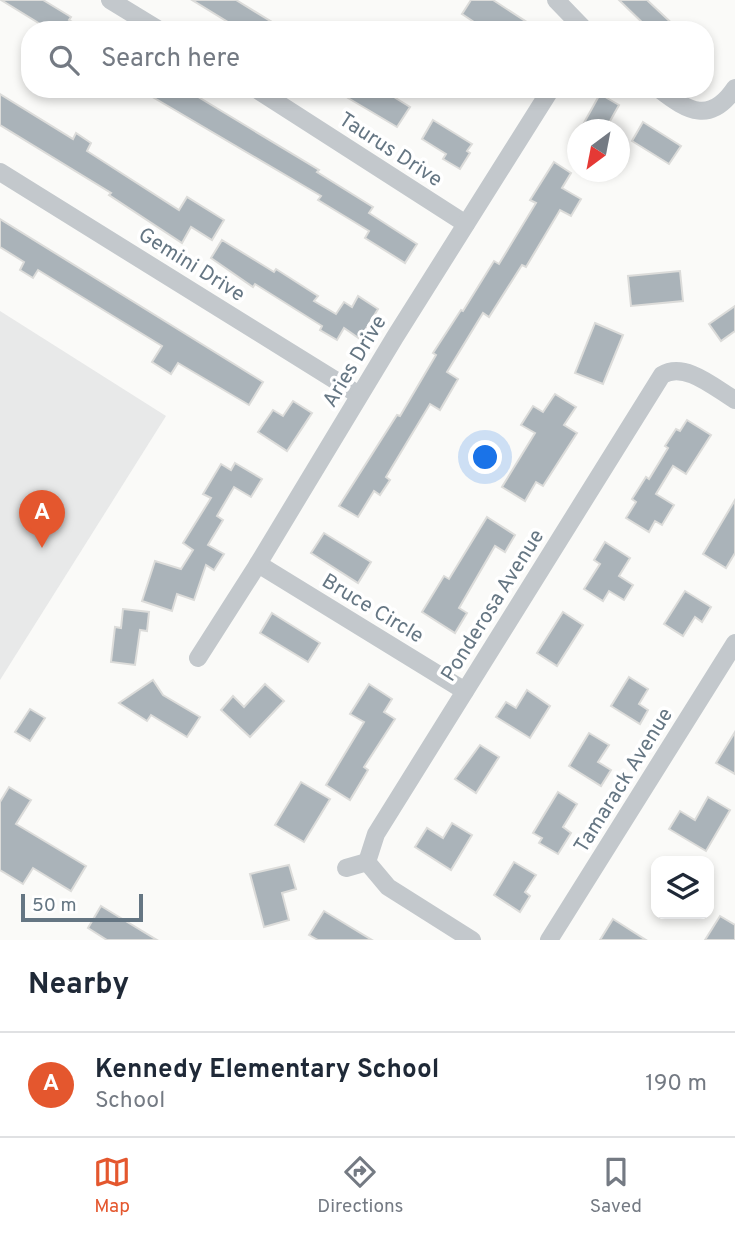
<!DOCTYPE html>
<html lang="en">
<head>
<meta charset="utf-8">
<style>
	:root { --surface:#fff; --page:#f6f6f7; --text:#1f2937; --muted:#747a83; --line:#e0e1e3; --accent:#e4572e }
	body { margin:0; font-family:Overpass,sans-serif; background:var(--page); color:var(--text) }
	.controls { position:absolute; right:21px; bottom:21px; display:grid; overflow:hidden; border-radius:14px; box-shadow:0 4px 10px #0003 }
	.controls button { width:63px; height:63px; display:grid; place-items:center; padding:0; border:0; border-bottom:2px solid var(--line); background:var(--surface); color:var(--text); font:35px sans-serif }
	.compass { position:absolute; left:567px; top:119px; width:63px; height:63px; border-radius:50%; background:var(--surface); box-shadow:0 4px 10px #0003; rotate:212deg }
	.scale { position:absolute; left:21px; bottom:18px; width:122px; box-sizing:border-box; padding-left:7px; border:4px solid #657683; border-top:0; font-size:19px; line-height:24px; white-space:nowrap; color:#657683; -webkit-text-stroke:5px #fff; paint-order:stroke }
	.you { position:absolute; left:486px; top:458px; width:24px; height:24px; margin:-18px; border:5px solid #fff; border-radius:50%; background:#1a73e8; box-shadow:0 0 0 10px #1a73e833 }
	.badge { display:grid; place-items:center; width:46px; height:46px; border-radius:50%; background:var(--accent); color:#fff; font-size:23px; font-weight:700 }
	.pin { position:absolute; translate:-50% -58px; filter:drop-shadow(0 2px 4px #0008) }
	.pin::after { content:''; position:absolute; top:37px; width:24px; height:21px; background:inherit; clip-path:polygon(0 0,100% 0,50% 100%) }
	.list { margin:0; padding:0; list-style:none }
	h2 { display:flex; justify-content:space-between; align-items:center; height:91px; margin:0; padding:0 28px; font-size:30px }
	h2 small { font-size:23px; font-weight:400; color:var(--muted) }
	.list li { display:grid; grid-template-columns:46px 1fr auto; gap:21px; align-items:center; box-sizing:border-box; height:105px; padding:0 28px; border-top:2px solid var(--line) }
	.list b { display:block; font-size:26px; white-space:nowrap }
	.list p { margin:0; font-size:23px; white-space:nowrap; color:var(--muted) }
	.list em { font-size:23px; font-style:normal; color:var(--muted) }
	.icon { flex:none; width:38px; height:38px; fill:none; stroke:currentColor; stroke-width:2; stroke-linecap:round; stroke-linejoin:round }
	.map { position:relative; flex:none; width:735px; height:940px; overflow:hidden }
	.search { position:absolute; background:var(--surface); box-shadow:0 4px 10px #0003; left:21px; right:21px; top:21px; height:77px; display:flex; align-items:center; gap:18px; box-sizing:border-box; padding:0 24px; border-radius:28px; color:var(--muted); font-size:26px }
	.sheet { height:196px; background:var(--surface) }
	nav { display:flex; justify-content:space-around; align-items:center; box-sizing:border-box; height:98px; border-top:2px solid var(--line); background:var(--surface); font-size:19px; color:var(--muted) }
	nav a { display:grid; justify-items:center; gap:4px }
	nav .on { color:var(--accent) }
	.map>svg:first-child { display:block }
	.built { fill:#e8e9e9 }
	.building { fill:#aab3b9; stroke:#dcdcda; stroke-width:2 }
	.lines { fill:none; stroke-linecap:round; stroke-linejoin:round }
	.minor { stroke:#c3c8cc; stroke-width:18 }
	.labels { text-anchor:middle; stroke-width:7; stroke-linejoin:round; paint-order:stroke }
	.street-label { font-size:21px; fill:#657683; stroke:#fff }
</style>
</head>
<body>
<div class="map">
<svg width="735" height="940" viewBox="0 0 735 940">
	<rect width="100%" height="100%" fill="#fafaf8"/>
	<polygon class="built" points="0,311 166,416 0,680"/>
	<g class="building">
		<polygon points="1,0 43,0 71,17 69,20 86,30 50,30"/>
		<polygon points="192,0 236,0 285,30 241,30"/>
		<polygon points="471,0 493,0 539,30 486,30 462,14"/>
		<polygon points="619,0 647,0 679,30 650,30"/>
		<polygon points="139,89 185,89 319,170 317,172 373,207 369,213 417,244 405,263 365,238 369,231 318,200 321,196"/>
		<polygon points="353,89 381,89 410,107 397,127 348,98"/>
		<polygon points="0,94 73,139 76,133 91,143 87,151 179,210 187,197 224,220 212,240 191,227 182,243 109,195 111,193 0,125"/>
		<polygon points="600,94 619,105 605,130 580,130"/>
		<polygon points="433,120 472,144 467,151 470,153 460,169 443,159 446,154 422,139"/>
		<polygon points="643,122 681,146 669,164 632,141"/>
		<polygon points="554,162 571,173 562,188 581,199 571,216 560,210 526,267 522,265 489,317 483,313 447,372 458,379 440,410 430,404 386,477 390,480 380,495 374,491 358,517 339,506 397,415 400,416 436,355 433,353 461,310 463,311 494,261 499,264 536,203 530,200"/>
		<polygon points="0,219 263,382 249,405 178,363 171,374 152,362 162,346 38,270 33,278 20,270 24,262 0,247"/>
		<polygon points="222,240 274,272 276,269 318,296 314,301 336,314 344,302 352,307 358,296 378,309 360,339 344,328 337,340 320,330 322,326 255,284 253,287 211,258"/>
		<polygon points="680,271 683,301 631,306 628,276"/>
		<polygon points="735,306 735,331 721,341 709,324"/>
		<polygon points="595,323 623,335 603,384 575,373"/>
		<polygon points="555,394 576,407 564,425 577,433 543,486 536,482 525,501 502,487 535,433 521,425 533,406 543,412"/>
		<polygon points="293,401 312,413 287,451 258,432 273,410 283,416"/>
		<polygon points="687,420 711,435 686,474 673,466 656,494 674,505 662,525 655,521 649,532 626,518 636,502 632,499 646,477 649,479 668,448 665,446 676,429 680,431"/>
		<polygon points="235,463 262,479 251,497 234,487 217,516 223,520 208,545 224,554 214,570 206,565 194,600 177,594 172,611 142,601 155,561 181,569 193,550 183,543 211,498 203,494 221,464 231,470"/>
		<polygon points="735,500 735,553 726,568 703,554"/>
		<polygon points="487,517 515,535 505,552 495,546 459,608 467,613 455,633 422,612 444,576 449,579"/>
		<polygon points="324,533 371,562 358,583 311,553"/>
		<polygon points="605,542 630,558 619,576 633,585 624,600 609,591 603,601 584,589 600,564 594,560"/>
		<polygon points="685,591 711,607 702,622 695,617 683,636 664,624"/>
		<polygon points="123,609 149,612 147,631 140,630 135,665 111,662 115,627 121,628"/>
		<polygon points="563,612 583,625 557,666 537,653"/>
		<polygon points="272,613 320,643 308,662 260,633"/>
		<polygon points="629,677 648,689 639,704 648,710 640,724 611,706"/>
		<polygon points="153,680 163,695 200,717 187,737 151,715 147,721 119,703"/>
		<polygon points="265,684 284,701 250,737 221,710 233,696 244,707"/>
		<polygon points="369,684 392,699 384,712 395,719 364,767 368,770 350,800 326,785 364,722 350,714"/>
		<polygon points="527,690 550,706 530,738 496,717 506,702 516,708"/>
		<polygon points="30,709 45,718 30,741 15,732"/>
		<polygon points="735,732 735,774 716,763"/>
		<polygon points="589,733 609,745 598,762 611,770 601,786 569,766"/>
		<polygon points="480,745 499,757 476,793 455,779"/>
		<polygon points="301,782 330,799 304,842 275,825"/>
		<polygon points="9,787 31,800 16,824 86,866 71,891 33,868 23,884 0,870 0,802"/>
		<polygon points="558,792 577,804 563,827 571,833 558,854 539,843 542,838 533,833"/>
		<polygon points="708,797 730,810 706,851 669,829 680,811 695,820"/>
		<polygon points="452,823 472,835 451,870 415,847 427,828 443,838"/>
		<polygon points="514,862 536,875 525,892 530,896 520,912 494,895"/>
		<polygon points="289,865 296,889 282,893 289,920 264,927 250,874"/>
		<polygon points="101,906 157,940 107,940 88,928"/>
		<polygon points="324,911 372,940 318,940 309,935"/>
		<polygon points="720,916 735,925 735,940 705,940"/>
		<polygon points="613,919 646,940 600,940"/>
	</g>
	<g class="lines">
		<g class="minor">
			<polyline points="110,0 159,30"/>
			<polyline points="556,0 585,30"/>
			<polyline points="256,89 466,224"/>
			<path d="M659,89c29,23 52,35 76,-1"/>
			<polyline points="0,172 359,395"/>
			<polyline points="258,564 465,691"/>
			<polyline points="198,658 258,564 395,337 551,89"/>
			<path d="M367,862l9,-28 286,-459c23,-14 53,13 73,25"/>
			<polyline points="367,862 388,887 472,940"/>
			<polyline points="346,868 367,862"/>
			<polyline points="549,940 735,643"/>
		</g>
	</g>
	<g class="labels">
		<g class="street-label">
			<text transform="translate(391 149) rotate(33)" y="7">Taurus Drive</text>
			<text transform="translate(192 264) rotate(32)" y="7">Gemini Drive</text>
			<text transform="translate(354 361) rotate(-59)" y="7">Aries Drive</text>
			<text transform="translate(492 605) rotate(-58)" y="7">Ponderosa Avenue</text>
			<text transform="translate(373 608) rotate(31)" y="7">Bruce Circle</text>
			<text transform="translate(623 780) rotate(-58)" y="7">Tamarack Avenue</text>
		</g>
	</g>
</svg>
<div class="controls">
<button><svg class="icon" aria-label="layers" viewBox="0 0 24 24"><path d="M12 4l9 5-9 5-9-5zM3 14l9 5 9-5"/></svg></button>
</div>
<svg class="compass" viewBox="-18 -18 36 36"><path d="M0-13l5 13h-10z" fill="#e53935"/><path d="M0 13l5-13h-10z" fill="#747a83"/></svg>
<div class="scale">50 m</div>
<div class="you"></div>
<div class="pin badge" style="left:42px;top:548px">A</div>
<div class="search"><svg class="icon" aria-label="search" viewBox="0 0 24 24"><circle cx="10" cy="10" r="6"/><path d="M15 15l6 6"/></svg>Search here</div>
</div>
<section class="sheet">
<h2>Nearby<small></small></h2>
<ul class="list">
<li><span class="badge">A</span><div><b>Kennedy Elementary School</b><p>School</p></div><em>190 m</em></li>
</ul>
</section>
<nav>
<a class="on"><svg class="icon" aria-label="map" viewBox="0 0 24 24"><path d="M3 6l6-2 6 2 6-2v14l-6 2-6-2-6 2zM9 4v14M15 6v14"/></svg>Map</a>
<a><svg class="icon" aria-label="directions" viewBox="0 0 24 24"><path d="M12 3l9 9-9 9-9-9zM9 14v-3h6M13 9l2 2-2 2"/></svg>Directions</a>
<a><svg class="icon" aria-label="saved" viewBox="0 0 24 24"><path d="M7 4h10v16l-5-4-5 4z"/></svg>Saved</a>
</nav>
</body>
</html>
